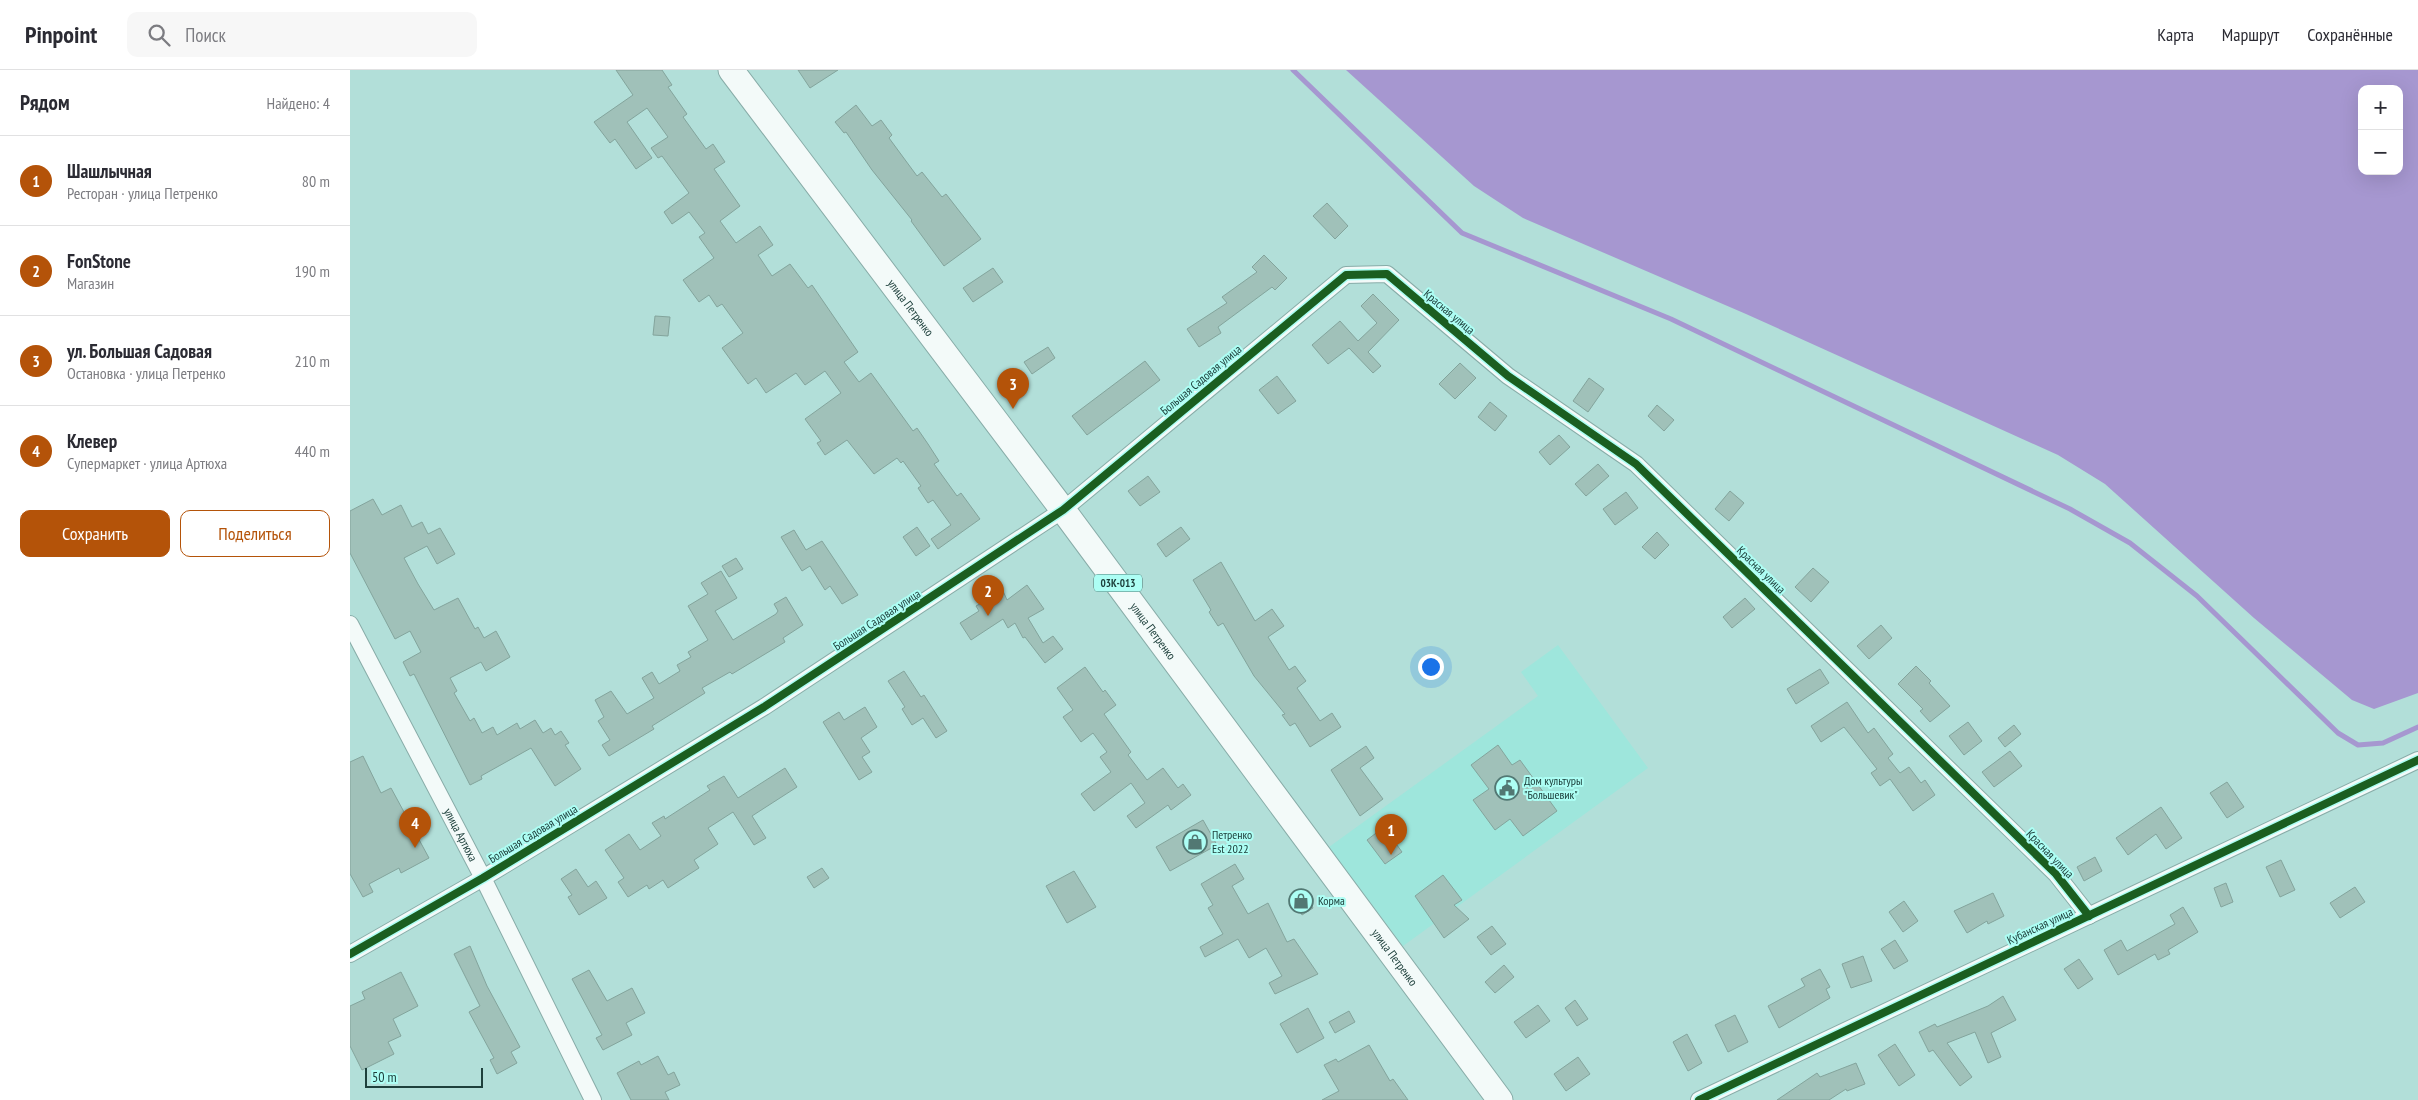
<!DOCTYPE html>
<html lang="ru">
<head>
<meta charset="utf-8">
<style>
	:root { --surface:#fff; --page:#f7f7f7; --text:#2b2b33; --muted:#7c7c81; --line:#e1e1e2; --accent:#b45309 }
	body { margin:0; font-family:"PT Sans Narrow",sans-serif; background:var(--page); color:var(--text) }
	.controls { position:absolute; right:15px; top:15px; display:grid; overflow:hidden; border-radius:10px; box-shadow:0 5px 20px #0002 }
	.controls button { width:45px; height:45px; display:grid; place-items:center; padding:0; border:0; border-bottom:1px solid var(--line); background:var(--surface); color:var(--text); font:25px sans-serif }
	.scale { position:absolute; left:15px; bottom:12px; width:118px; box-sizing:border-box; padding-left:5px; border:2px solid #1e403c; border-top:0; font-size:14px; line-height:18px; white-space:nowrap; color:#1e403c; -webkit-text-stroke:4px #adfef4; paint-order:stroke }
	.you { position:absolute; left:1080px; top:596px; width:18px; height:18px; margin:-12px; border:4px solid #fff; border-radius:50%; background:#1a73e8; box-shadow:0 0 0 8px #1a73e833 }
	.badge { display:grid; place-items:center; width:32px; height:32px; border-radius:50%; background:var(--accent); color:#fff; font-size:16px; font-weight:700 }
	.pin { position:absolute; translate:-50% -41px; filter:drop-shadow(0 1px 2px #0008) }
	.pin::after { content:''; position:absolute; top:26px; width:18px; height:15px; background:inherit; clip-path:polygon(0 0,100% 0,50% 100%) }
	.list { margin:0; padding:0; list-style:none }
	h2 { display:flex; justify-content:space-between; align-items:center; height:65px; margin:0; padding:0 20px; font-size:21px }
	h2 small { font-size:16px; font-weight:400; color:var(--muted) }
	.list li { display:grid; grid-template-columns:32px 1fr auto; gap:15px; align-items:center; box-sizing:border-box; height:90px; padding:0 20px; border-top:1px solid var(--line) }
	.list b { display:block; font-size:19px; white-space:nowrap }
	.list p { margin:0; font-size:16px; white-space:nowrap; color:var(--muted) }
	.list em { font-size:16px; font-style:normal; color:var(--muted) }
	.actions { display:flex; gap:10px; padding:15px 20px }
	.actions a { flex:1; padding:11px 0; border:1px solid var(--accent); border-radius:10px; text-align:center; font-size:18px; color:var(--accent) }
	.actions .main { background:var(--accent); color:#fff }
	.icon { flex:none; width:28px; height:28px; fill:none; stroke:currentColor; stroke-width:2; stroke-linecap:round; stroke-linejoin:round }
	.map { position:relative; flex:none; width:2068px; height:1030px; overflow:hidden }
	header { display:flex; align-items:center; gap:30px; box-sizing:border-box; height:70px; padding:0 25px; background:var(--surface); border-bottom:1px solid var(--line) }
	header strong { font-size:24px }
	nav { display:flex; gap:28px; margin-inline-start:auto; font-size:18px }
	.search { width:350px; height:45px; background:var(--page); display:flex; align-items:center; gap:12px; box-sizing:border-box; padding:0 18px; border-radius:10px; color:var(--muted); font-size:19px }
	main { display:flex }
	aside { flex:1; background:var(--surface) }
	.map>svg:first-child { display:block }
	.built { fill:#9ee6dc }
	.water { fill:#a697d0; fill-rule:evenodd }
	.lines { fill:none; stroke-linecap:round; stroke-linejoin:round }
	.stream { stroke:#a697d0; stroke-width:5 }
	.building { fill:#a0c1b9; stroke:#83a49c }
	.street-casing { stroke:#88aca8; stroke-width:18 }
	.primary-casing { stroke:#88aca8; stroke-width:27 }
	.street { stroke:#f3faf9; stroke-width:16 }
	.primary { stroke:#f3faf9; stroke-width:25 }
	.cycleway-casing { stroke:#adfef4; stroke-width:11 }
	.cycleway { stroke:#1b5e20; stroke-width:8 }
	.labels { text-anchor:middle; stroke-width:4; stroke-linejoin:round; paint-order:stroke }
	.shield { fill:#adfef4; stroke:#497973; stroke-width:1 }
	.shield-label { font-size:11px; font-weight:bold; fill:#1e403c }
	.street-label { font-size:12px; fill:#1e403c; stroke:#adfef4 }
	.poi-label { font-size:12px; fill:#1e403c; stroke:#adfef4; text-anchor:start }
</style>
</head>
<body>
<header>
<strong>Pinpoint</strong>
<div class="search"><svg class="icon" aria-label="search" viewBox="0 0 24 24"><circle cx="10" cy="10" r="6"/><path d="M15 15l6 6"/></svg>Поиск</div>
<nav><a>Карта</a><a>Маршрут</a><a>Сохранённые</a></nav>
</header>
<main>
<aside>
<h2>Рядом<small>Найдено: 4</small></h2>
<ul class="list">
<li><span class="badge">1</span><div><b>Шашлычная</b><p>Ресторан · улица Петренко</p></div><em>80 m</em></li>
<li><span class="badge">2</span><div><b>FonStone</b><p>Магазин</p></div><em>190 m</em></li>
<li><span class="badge">3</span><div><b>ул. Большая Садовая</b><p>Остановка · улица Петренко</p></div><em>210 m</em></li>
<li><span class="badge">4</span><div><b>Клевер</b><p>Супермаркет · улица Артюха</p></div><em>440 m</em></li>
</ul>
<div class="actions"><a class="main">Сохранить</a><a>Поделиться</a></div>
</aside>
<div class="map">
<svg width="2068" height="1030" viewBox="0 0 2068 1030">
	<rect width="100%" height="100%" fill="#b2dfd9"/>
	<polygon class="built" points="1208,575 1298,698 1053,876 979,777 1188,626 1171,602"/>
	<path class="water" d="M996,0h1072v623l-44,16 -22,-9 -98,-82 -149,-134 -47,-29 -312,-141 -223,-96 -49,-32zM2012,19h37v82h-37z"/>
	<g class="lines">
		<polyline class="stream" points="943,0 1112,163 1321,249 1720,439 1780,473 1847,526 1988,663 2008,675 2033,673 2068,657"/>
	</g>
	<g class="building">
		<polygon points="266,0 312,0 322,15 318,17 337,44 333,47 356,79 363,74 375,92 364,99 390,136 370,151 386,173 410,156 423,175 408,185 422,206 440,194 458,218 462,215 508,282 494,292 509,312 521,303 563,361 567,358 578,374 589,391 584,394 607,426 611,423 630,449 588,479 581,469 601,455 583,430 578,433 568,418 571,416 553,391 551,393 547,388 524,404 497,370 475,385 467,373 471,371 455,349 491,323 475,301 455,315 446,303 416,323 406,308 398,314 372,278 393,263 372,234 367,237 359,225 349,232 333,210 364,188 349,167 355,163 339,142 322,154 314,142 339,123 312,86 308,88 301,78 318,67 297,38 277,52 302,88 286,99 265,69 260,73 244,52 283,25"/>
		<polygon points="448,0 488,0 460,18"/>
		<polygon points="506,35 522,56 531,50 542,65 539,68 567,106 572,102 592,127 596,124 631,169 594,196 561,151 562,150 522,100 496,62 494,63 485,52"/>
		<polygon points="977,133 998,156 985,169 963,146"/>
		<polygon points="914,185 937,208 925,220 922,217 868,257 871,263 849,277 837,259 877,233 872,227 907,202 902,197"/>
		<polygon points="643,198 653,212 623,232 613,218"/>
		<polygon points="1023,224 1049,250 1018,282 1031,296 1023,303 999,278 978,294 962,275 990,251 1008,271 1027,253 1011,236"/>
		<polygon points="305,246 320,247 318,266 303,265"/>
		<polygon points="698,277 705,288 682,304 674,292"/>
		<polygon points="795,291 810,310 737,365 722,346"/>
		<polygon points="1110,293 1126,308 1105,329 1089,314"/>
		<polygon points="927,306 946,331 928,344 909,320"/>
		<polygon points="1239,308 1254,319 1238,342 1223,331"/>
		<polygon points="1140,332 1157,346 1145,361 1128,347"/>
		<polygon points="1307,335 1324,350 1314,361 1298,346"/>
		<polygon points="1209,365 1220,377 1200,395 1189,382"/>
		<polygon points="1248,394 1259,406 1236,426 1225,414"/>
		<polygon points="798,406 810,422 790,436 778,421"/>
		<polygon points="1380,421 1394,433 1379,451 1365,439"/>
		<polygon points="1276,422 1288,438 1265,455 1253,439"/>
		<polygon points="23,429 32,445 51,435 62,457 72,452 78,464 90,458 105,484 87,494 77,476 54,488 68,514 84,540 108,528 125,559 128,557 134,568 146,561 160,587 136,601 131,592 100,608 107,621 104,623 120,651 124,648 132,663 143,657 147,665 167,653 170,659 185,650 193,663 201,658 205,665 211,661 219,673 215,675 231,699 205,716 181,678 131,706 132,709 120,715 64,604 60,606 53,592 71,582 60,561 45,569 0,483 0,441"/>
		<polygon points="567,457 580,476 566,486 553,467"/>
		<polygon points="831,457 840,469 816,487 807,474"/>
		<polygon points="444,460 456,480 472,471 508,525 492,534 480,516 475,520 460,496 452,501 431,467"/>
		<polygon points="1307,462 1319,475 1305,489 1292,477"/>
		<polygon points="386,488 393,499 379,507 372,496"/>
		<polygon points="871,492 905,551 922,539 934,556 918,567 939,600 945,596 956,611 947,618 970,651 982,643 991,657 960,677 945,653 940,656 932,645 935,644 904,606 873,553 868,556 859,542 861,540 843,510"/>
		<polygon points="1463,498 1479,512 1461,532 1445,517"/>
		<polygon points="371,501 387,528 365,541 383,570 426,544 428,541 424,534 436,527 453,555 433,568 435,572 382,604 380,602 352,618 355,623 302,656 304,659 259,686 252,675 260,670 248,651 254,647 245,630 261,621 277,644 304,628 292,608 302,602 309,614 330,601 327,595 341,587 338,582 358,570 338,536 358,524 351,513"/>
		<polygon points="677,515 694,539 678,548 693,573 703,566 713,579 695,593 675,567 673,568 665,553 658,558 653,549 621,570 610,553 629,541 626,536 653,521 657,530"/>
		<polygon points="1395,528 1405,539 1382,558 1373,547"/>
		<polygon points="1531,555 1542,568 1519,589 1507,576"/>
		<polygon points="1566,596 1581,611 1579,613 1600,636 1580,652 1570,641 1573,639 1548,614"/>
		<polygon points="735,597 753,622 755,620 766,635 754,644 781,682 778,685 797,710 813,698 828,718 833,714 841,725 821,740 818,735 786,758 777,746 795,733 781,713 744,741 731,724 761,702 750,687 757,682 743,663 731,672 713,647 723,640 707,618"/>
		<polygon points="1470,599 1479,613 1446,634 1437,619"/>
		<polygon points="554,601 571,627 574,625 597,661 586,668 573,648 562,655 552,639 555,637 538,611"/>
		<polygon points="1497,632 1518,663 1524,658 1543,684 1538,688 1550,703 1559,697 1571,713 1575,710 1585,725 1563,741 1540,709 1530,716 1521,703 1527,699 1494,657 1471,672 1461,656"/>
		<polygon points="515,637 527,657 511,668 520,682 512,687 522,702 509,710 473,652 489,642 494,650"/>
		<polygon points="1618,652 1632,671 1614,685 1599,666"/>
		<polygon points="1664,655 1671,664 1655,677 1648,668"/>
		<polygon points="1148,675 1162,695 1170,690 1207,741 1173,766 1160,749 1145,760 1123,730 1139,719 1121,695"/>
		<polygon points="1016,676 1024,688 1010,698 1033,729 1010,746 981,700"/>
		<polygon points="1660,681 1672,696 1644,717 1632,702"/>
		<polygon points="13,686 31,723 41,718 79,788 51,803 49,798 19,814 23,822 13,827 0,804 0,692"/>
		<polygon points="435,698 447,717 402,746 416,768 404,775 383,742 358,758 368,774 344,790 349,798 318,818 313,810 299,819 297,815 278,827 268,812 274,808 255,780 279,764 290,780 311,766 302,753 314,746 315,749 360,720 357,716 374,706 388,728"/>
		<polygon points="1877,712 1894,737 1877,748 1860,723"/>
		<polygon points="1811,737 1832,768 1816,779 1806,764 1778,785 1766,768"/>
		<polygon points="853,750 867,775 820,801 806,777"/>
		<polygon points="1034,757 1052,782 1035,794 1017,770"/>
		<polygon points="1745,787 1752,801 1734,811 1727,797"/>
		<polygon points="1931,790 1945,820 1930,827 1916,797"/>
		<polygon points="885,794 894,809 882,816 898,844 918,833 937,872 944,869 968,904 925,924 919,913 932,906 916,878 899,888 888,869 855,887 850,877 873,864 858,838 863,835 851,814"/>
		<polygon points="472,798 479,808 464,818 457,807"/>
		<polygon points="226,799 238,817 246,811 257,828 229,845 218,827 222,825 211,809"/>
		<polygon points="724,801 746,837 717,853 696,816"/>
		<polygon points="1093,805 1112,830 1104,835 1119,849 1094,868 1065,826"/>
		<polygon points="1876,813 1883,832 1871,837 1864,818"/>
		<polygon points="2005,817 2015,832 1990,848 1980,833"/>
		<polygon points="952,819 963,838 952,845 941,825"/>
		<polygon points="1643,823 1654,846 1638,854 1637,851 1617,863 1604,841"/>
		<polygon points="1554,831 1568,851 1553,862 1539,842"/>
		<polygon points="1833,837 1848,862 1818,880 1820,884 1808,890 1805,884 1768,905 1754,880 1771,870 1777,881 1825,854 1820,845"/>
		<polygon points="1142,856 1156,874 1141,885 1127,867"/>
		<polygon points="1545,870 1558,891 1544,899 1531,879"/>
		<polygon points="120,876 137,916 170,977 161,982 167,993 147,1004 140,990 144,988 119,942 130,936 104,884"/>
		<polygon points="1513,886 1522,911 1501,918 1492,894"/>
		<polygon points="1729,889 1743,909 1728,919 1714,899"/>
		<polygon points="1154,895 1164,907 1145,923 1135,912"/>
		<polygon points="1470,899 1480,917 1476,919 1480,928 1429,958 1418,936 1455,916 1451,909"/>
		<polygon points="239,900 257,931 282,918 295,943 276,953 282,965 253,980 246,968 252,965 222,909"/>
		<polygon points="51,902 68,936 43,949 51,966 38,972 44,984 12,1000 0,976 0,936 15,929 12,922"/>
		<polygon points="1653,926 1666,950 1641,963 1651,987 1638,993 1625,962 1597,973 1622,1007 1610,1016 1583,980 1579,982 1569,962 1585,954 1587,957 1638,936"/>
		<polygon points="1225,930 1238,949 1227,956 1215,938"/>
		<polygon points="1188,935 1200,951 1176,968 1164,952"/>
		<polygon points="958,938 974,968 947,983 930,954"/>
		<polygon points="999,941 1005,952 985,963 979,952"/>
		<polygon points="1385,945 1398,972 1378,982 1365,955"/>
		<polygon points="1337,964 1352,993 1338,1001 1323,972"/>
		<polygon points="1545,974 1565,1005 1549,1016 1528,985"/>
		<polygon points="1019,975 1040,1011 1043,1009 1058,1030 972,1030 989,1021 974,995 986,989 988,992"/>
		<polygon points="308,986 318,1005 324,1002 330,1015 315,1022 319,1030 281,1030 267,1003 289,991 291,995"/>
		<polygon points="1228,987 1240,1004 1216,1021 1204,1004"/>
		<polygon points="1506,993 1515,1014 1497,1021 1496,1019 1479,1030 1427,1030 1467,1003 1470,1007"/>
	</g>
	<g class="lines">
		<g class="street-casing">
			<g id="street">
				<path id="s1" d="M0,554l133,254 110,222"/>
				<polyline points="0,884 133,808 414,637 713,440 996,205 1037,204 1158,306 1286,394 1706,804 1739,846"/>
				<polyline points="1349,1030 2068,690"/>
			</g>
		</g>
		<g class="primary-casing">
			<g id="primary">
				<path id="s2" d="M381,0l332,440 437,590"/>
			</g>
		</g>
		<use href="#street" class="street"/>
		<use href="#primary" class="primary"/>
		<g class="cycleway-casing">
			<g id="cycleway">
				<polyline points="0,884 133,808 414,637 713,440 996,205 1037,204 1158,306 1286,394 1706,804 1739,846"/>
				<polyline points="1349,1030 2068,690"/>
			</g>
		</g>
		<use href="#cycleway" class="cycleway"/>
	</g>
	<defs>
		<g id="civic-ring" transform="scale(1.25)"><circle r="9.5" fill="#adfef4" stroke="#527873" stroke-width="1.5"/><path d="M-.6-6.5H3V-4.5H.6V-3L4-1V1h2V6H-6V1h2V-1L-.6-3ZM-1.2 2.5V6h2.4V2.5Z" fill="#527873"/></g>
		<g id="shop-ring" transform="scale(1.25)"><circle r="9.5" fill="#adfef4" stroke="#527873" stroke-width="1.5"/><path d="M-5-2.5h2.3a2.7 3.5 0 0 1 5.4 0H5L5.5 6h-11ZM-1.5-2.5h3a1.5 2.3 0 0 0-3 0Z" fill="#527873"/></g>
	</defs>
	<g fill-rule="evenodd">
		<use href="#civic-ring" x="1157" y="718"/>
		<use href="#shop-ring" x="845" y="772"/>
		<use href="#shop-ring" x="951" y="831"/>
	</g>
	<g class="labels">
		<rect class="shield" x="744" y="504.5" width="48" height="17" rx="4"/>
		<g class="shield-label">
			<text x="768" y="517">03К-013</text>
		</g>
		<g class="street-label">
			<text dy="4" stroke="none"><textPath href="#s2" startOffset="298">улица Петренко</textPath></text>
			<text transform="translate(1099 242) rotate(40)" y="4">Красная улица</text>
			<text transform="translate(851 310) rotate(-40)" y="4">Большая Садовая улица</text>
			<text transform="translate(1411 500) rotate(44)" y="4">Красная улица</text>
			<text transform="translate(527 550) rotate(-33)" y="4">Большая Садовая улица</text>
			<text dy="4" stroke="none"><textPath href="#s2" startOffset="702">улица Петренко</textPath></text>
			<text dy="4" stroke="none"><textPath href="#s1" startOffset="238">улица Артюха</textPath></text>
			<text transform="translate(183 764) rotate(-31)" y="4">Большая Садовая улица</text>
			<text transform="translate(1700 784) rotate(46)" y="4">Красная улица</text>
			<text transform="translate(1690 856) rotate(-25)" y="4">Кубанская улица</text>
			<text dy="4" stroke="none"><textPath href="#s2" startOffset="1108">улица Петренко</textPath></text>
		</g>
		<g class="poi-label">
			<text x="1174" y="715">Дом культуры<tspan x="1174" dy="14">"Большевик"</tspan></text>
			<text x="862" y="769">Петренко<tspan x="862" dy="14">Est 2022</tspan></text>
			<text x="968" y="835">Корма</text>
		</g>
	</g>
</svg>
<div class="controls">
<button>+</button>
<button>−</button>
</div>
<div class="scale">50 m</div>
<div class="you"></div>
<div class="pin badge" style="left:1041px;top:785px">1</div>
<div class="pin badge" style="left:638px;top:546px">2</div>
<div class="pin badge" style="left:663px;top:339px">3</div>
<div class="pin badge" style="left:65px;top:778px">4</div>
</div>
</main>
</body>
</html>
